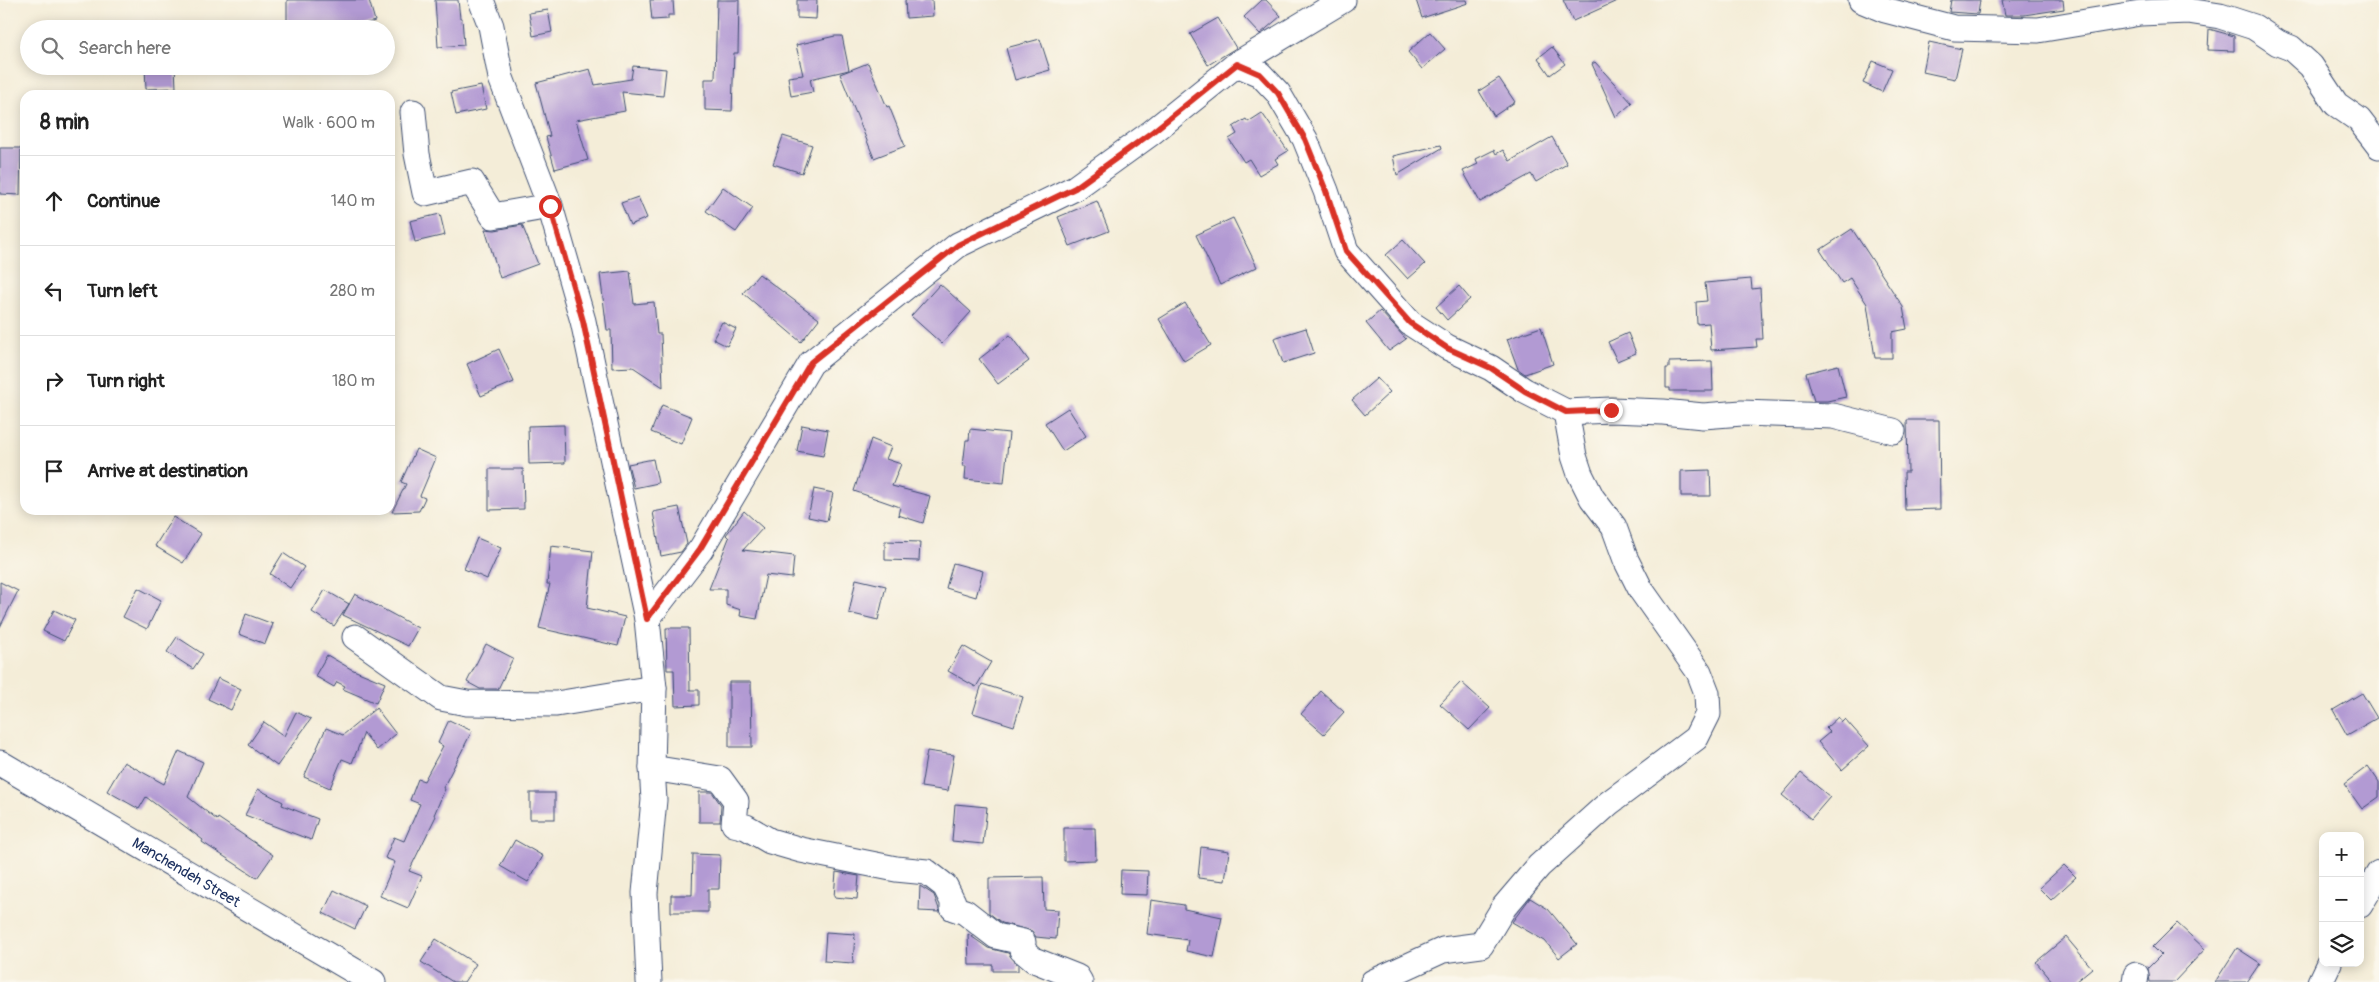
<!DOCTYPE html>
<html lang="en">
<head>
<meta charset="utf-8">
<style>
	:root { --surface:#fff; --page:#f6f6f6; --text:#222; --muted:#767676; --line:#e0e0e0 }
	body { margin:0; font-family:Pangolin,sans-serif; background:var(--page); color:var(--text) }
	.controls { position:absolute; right:15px; bottom:15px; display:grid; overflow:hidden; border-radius:10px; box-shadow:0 2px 12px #0003 }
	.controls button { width:45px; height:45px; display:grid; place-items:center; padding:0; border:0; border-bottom:1px solid var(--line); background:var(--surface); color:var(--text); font:25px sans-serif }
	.stop { position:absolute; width:15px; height:15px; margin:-11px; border:4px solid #d93025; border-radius:50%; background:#fff }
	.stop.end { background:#d93025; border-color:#fff; box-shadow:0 1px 5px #0008 }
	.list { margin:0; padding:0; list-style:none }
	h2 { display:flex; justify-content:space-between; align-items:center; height:65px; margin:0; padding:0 20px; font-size:21px }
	h2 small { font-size:16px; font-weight:400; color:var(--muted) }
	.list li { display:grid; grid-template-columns:32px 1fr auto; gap:15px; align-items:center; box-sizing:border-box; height:90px; padding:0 20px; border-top:1px solid var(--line) }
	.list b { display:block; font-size:19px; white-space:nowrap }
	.list em { font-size:16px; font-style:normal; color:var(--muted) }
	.icon { flex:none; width:28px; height:28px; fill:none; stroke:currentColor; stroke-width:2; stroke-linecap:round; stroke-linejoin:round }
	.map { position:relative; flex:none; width:2379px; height:982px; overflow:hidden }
	.search { position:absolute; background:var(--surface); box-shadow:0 2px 12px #0003; left:20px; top:20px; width:375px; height:55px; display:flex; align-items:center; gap:12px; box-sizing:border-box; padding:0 18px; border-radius:28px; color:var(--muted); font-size:19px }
	.panel { position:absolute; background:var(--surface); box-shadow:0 2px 12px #0003; left:20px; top:90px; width:375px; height:425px; border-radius:15px }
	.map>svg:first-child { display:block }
	.building { fill:#b29ad3 }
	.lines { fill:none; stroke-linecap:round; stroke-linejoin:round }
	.minor-casing { stroke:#3c4c70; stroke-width:27 }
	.minor { stroke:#fff; stroke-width:25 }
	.route { stroke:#d93025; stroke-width:6 }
	.labels { text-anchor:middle; stroke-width:4.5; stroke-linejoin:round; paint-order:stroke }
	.street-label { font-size:15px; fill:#1b2f5e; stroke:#fbf7ec }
</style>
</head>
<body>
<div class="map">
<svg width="2379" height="982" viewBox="0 0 2379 982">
	<rect width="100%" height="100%" fill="#fbf7ec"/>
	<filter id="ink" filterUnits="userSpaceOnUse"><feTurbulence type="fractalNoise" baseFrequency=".02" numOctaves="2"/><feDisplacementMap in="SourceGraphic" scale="10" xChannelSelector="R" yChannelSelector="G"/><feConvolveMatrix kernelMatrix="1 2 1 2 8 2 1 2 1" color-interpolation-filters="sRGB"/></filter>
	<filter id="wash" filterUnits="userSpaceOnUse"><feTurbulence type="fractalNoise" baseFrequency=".0096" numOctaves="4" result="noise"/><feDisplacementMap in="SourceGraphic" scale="20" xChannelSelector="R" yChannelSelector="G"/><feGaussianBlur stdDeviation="1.12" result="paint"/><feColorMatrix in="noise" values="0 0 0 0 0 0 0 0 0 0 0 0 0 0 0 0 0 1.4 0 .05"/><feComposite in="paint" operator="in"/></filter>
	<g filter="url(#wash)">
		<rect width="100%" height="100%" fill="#f4edd8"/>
		<g id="blocks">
			<g class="building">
				<polygon points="287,0 369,0 375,21 346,29 287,29"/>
				<polygon points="435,0 458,0 460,18 462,18 464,45 438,47"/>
				<polygon points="650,0 673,0 674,15 668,15 668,19 652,20"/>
				<polygon points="717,0 739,0 738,53 734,53 732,111 705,110 705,79 715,79"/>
				<polygon points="797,0 817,0 816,19 797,18"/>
				<polygon points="905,0 932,0 933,16 906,18"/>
				<polygon points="1262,0 1266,0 1281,16 1260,34 1244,17"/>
				<polygon points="1416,0 1467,0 1468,3 1422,18"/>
				<polygon points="1563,0 1619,0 1573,21"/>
				<polygon points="1951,0 1980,0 1978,14 1949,12"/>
				<polygon points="2002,0 2063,0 2064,9 2024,15 2005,15"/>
				<polygon points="548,10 552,32 533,36 529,13"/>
				<polygon points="1218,18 1236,48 1208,65 1190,34"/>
				<polygon points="2209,29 2234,36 2234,51 2208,50"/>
				<polygon points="1430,32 1445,49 1422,69 1408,52"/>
				<polygon points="835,36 842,36 849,70 810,79 813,92 791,96 788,77 803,75 796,45"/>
				<polygon points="1040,39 1050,70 1015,80 1006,48"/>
				<polygon points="1929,42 1962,49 1955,79 1923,72"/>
				<polygon points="1552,47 1565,64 1550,75 1538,58"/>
				<polygon points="1873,61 1892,69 1882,92 1863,83"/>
				<polygon points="1595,62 1632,103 1616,117 1592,64"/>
				<polygon points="868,63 887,107 889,106 905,146 874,158 840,74"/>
				<polygon points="145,66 175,66 176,88 146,89"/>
				<polygon points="633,66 666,69 663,96 622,92 625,111 576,120 588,160 555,169 546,137 550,136 536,83 590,69 595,85 631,79"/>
				<polygon points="1499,78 1515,102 1494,116 1479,91"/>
				<polygon points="481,86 486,109 456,115 451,92"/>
				<polygon points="1262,113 1288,151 1275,159 1278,164 1259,175 1249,159 1244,162 1229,139 1237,134 1233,127 1246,119 1248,122"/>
				<polygon points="783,136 812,145 802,173 773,164"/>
				<polygon points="1552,137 1567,164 1536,182 1531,174 1480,202 1463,171 1478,164 1476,159 1494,150 1496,154 1503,150 1510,161"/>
				<polygon points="1441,145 1442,148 1397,175 1393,156"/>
				<polygon points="0,148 21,148 20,195 0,194"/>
				<polygon points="723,187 753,208 736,232 706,211"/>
				<polygon points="638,197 647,218 630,225 621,203"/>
				<polygon points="1097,201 1109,231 1070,246 1058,217"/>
				<polygon points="440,214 445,235 415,242 410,221"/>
				<polygon points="1233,218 1257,267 1220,285 1196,235"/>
				<polygon points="522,225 538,264 500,278 485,229 495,230"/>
				<polygon points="1852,229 1903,307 1907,329 1892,332 1892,358 1875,358 1867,304 1850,278 1842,283 1820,250"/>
				<polygon points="1403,240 1425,264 1408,279 1386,255"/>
				<polygon points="630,271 634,304 654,302 657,334 661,334 663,387 633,367 612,368 611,330 607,330 600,274"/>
				<polygon points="759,274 819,319 801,342 743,293"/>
				<polygon points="1751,279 1752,289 1760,288 1763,339 1756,339 1757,347 1711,350 1709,323 1697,324 1696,302 1707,301 1705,283"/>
				<polygon points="940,284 971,312 942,344 911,316"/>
				<polygon points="1459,286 1470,299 1447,320 1436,307"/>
				<polygon points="1185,303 1211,345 1184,361 1159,319"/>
				<polygon points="1380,311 1406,339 1389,351 1366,323"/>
				<polygon points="722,322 736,329 727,346 713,339"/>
				<polygon points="1541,327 1553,364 1525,374 1518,369 1507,339"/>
				<polygon points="1306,328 1314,353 1283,363 1274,338"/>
				<polygon points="1628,333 1636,353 1617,361 1608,342"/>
				<polygon points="1010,335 1029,361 998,384 979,359"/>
				<polygon points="499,349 514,382 481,396 467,364"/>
				<polygon points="1712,361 1713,391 1670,391 1670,388 1666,388 1666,368 1669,368 1669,362"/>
				<polygon points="1838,365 1846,397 1827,401 1814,401 1806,373"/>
				<polygon points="1377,378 1390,392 1365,415 1352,400"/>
				<polygon points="662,405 692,417 681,444 651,432"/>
				<polygon points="1068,408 1086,436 1063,451 1045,423"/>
				<polygon points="1907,420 1939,420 1940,509 1905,510 1904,472 1908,472"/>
				<polygon points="564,425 565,463 529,464 528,426"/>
				<polygon points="802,425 828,430 823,456 797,451"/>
				<polygon points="970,429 1009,433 1004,483 965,479 966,466 963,466 966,440 969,440"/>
				<polygon points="871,439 891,447 886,459 901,464 892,486 930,496 923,523 898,515 900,507 854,491"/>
				<polygon points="416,449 436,458 420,496 425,498 419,511 392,512 406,484 401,482"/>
				<polygon points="653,459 658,483 634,488 628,464"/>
				<polygon points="489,469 523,469 524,509 489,510"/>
				<polygon points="1710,470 1711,496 1681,496 1681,471"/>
				<polygon points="814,489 833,493 827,521 808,517"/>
				<polygon points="679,507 687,544 681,552 661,556 653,512"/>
				<polygon points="744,511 763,528 743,550 794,556 792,578 766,575 757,619 740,616 741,610 726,605 726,589 709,589 729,538 726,535"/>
				<polygon points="173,517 201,534 183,563 155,546"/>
				<polygon points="477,538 501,548 487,579 464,569"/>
				<polygon points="885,541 920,542 919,561 885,560"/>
				<polygon points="551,546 593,551 587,608 625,617 618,646 539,628 550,584 547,584"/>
				<polygon points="283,553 304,567 290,588 270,574"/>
				<polygon points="953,563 983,571 976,597 946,588"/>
				<polygon points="856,579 886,586 878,620 849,613"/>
				<polygon points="0,582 18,591 0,627"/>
				<polygon points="138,588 161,600 147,629 123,617"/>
				<polygon points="325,590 349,604 334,626 312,612"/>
				<polygon points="355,594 418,628 408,646 343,615"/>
				<polygon points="54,610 75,620 64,641 43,631"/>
				<polygon points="246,614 273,624 265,644 239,634"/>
				<polygon points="666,628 689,628 690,690 699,690 699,705 675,706 674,670 667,670"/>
				<polygon points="177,637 203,654 193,669 167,652"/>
				<polygon points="486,644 513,658 498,689 480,689 467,682"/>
				<polygon points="963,646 991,662 976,687 948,671"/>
				<polygon points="327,655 351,669 385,683 376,703 343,689 345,686 337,682 334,687 315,676"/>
				<polygon points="218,678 241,689 231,710 208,699"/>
				<polygon points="729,682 751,682 752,747 729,747"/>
				<polygon points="1461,682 1490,708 1469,730 1440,704"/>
				<polygon points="982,684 1023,697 1014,726 973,713"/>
				<polygon points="1321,691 1344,712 1324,734 1301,714"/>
				<polygon points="2362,693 2377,718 2347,735 2333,710"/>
				<polygon points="376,708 396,734 377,750 364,733 352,763 342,759 330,788 304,777 326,728 343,735"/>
				<polygon points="296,712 311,719 277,766 248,745 264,722 284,736"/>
				<polygon points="1838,717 1842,722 1845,719 1869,746 1842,770 1818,742 1830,732 1826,728"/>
				<polygon points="449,720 472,731 443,788 445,789 434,815 436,816 409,871 422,876 408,908 380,896 395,862 385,858 394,837 404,841 420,804 410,800 418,779 424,781 443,746 438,743"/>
				<polygon points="179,751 203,762 188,797 217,820 218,818 273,855 257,878 202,842 203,840 146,797 139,809 107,791 124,762 164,784"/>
				<polygon points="927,751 954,755 948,791 921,787"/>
				<polygon points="2368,766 2379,782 2379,797 2362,809 2344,784"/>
				<polygon points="1801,773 1830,797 1811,819 1782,795"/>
				<polygon points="258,789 283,802 282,805 318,819 311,840 245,815"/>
				<polygon points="699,792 712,792 721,805 720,822 699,822"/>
				<rect x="530" y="793" width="25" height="26"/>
				<polygon points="955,804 987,807 983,844 952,841"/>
				<polygon points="1064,828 1095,828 1096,860 1064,861"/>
				<polygon points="515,840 543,856 528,882 500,866"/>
				<polygon points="1201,847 1229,851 1225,881 1198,878"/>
				<polygon points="693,854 720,855 719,889 708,889 708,912 671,912 671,895 692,895"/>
				<polygon points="2064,865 2076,877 2051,900 2039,888"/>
				<polygon points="1121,870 1148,871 1147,895 1120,894"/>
				<polygon points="836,872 859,876 857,899 834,897"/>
				<polygon points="1043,877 1044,909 1058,910 1056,939 1036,937 1032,931 1002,923 989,913 989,878"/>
				<polygon points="920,886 934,895 940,912 919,911"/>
				<polygon points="334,890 366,906 355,929 323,913"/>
				<polygon points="1530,898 1548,909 1577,944 1559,958 1545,941 1512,922"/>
				<polygon points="1151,900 1184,905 1184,909 1222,917 1214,957 1186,951 1188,940 1147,934"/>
				<polygon points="2177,923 2205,949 2174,982 2150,982 2148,968 2161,955 2153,947"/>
				<polygon points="826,932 855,934 853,963 824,961"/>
				<polygon points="968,934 988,948 1008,953 1018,965 1018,971 993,971 993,965 969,965"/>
				<polygon points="2066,937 2092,968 2075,982 2053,982 2036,962"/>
				<polygon points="436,939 476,964 464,982 453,982 421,962"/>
				<polygon points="2237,948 2260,963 2247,982 2215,982"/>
			</g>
		</g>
	</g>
	<g filter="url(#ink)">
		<use href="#blocks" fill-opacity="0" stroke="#3c4c70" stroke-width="1"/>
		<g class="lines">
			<g class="minor-casing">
				<g id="minor">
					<polyline points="481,0 491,26 501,78 550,206 583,321 647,619 654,688 652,768 654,800 645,893 649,982"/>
					<polyline points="1861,0 1885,10 1954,28 2038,30 2140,13 2188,11 2220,16 2254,27 2278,43 2291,48 2311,66 2336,104 2359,120 2379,146"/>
					<polyline points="1237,64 1260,74 1278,93 1305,139 1326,191 1346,251 1410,323 1447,347 1491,368 1525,391 1566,412 1611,410 1663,412 1703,416 1742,413 1833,416 1893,431"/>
					<polyline points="413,112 417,154 425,193 472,182 493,216 550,206"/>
					<polyline points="647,619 701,549 811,363 958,245 1075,188 1151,133 1237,64 1343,0"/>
					<polyline points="355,637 441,698 467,703 556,704 654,688"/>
					<path id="s1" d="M0,763l373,219"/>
					<polyline points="652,768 720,779 736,801 734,824 746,827 770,841 801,850 896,869 927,872 945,886 953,902 953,908 965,912 996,936 1023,942 1022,950 1034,960 1077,977 1080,982"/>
					<polyline points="2360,905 2379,873"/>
					<polyline points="1373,982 1443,950 1481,945 1504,907 1539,866 1609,803 1696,738 1708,714 1707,693 1699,672 1641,590 1626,560 1614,527 1592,498 1580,474 1574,456 1566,412"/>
					<polyline points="2135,982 2136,975"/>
					<polyline points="2320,982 2329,963"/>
				</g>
			</g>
			<use href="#minor" class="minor"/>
		</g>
	</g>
	<g class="lines" filter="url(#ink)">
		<polyline class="route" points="550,206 583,321 647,619 700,549 811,362 958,245 1075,188 1151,133 1237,64 1260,74 1278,93 1305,139 1326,191 1346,251 1410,323 1447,348 1491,368 1525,391 1566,412 1611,410"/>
	</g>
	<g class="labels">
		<g class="street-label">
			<text dy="5" stroke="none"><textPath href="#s1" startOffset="216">Manchendeh Street</textPath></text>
		</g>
	</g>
</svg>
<div class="controls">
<button>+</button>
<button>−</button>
<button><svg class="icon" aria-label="layers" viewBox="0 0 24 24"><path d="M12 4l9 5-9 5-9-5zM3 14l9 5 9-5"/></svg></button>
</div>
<div class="stop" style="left:550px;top:206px"></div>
<div class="stop end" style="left:1611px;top:410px"></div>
<div class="search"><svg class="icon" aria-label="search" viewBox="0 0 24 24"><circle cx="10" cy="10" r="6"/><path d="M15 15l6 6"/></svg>Search here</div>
<section class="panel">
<h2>8 min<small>Walk · 600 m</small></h2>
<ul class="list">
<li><svg class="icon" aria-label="ahead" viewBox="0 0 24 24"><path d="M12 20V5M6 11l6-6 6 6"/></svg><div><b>Continue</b></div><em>140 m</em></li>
<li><svg class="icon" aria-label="left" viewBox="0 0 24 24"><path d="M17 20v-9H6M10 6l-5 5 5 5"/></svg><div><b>Turn left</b></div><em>280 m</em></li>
<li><svg class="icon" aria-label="right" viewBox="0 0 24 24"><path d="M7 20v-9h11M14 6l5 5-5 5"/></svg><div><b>Turn right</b></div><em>180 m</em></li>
<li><svg class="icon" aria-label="arrive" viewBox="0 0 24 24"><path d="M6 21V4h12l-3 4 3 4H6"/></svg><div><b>Arrive at destination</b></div></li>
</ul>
</section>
</div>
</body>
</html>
